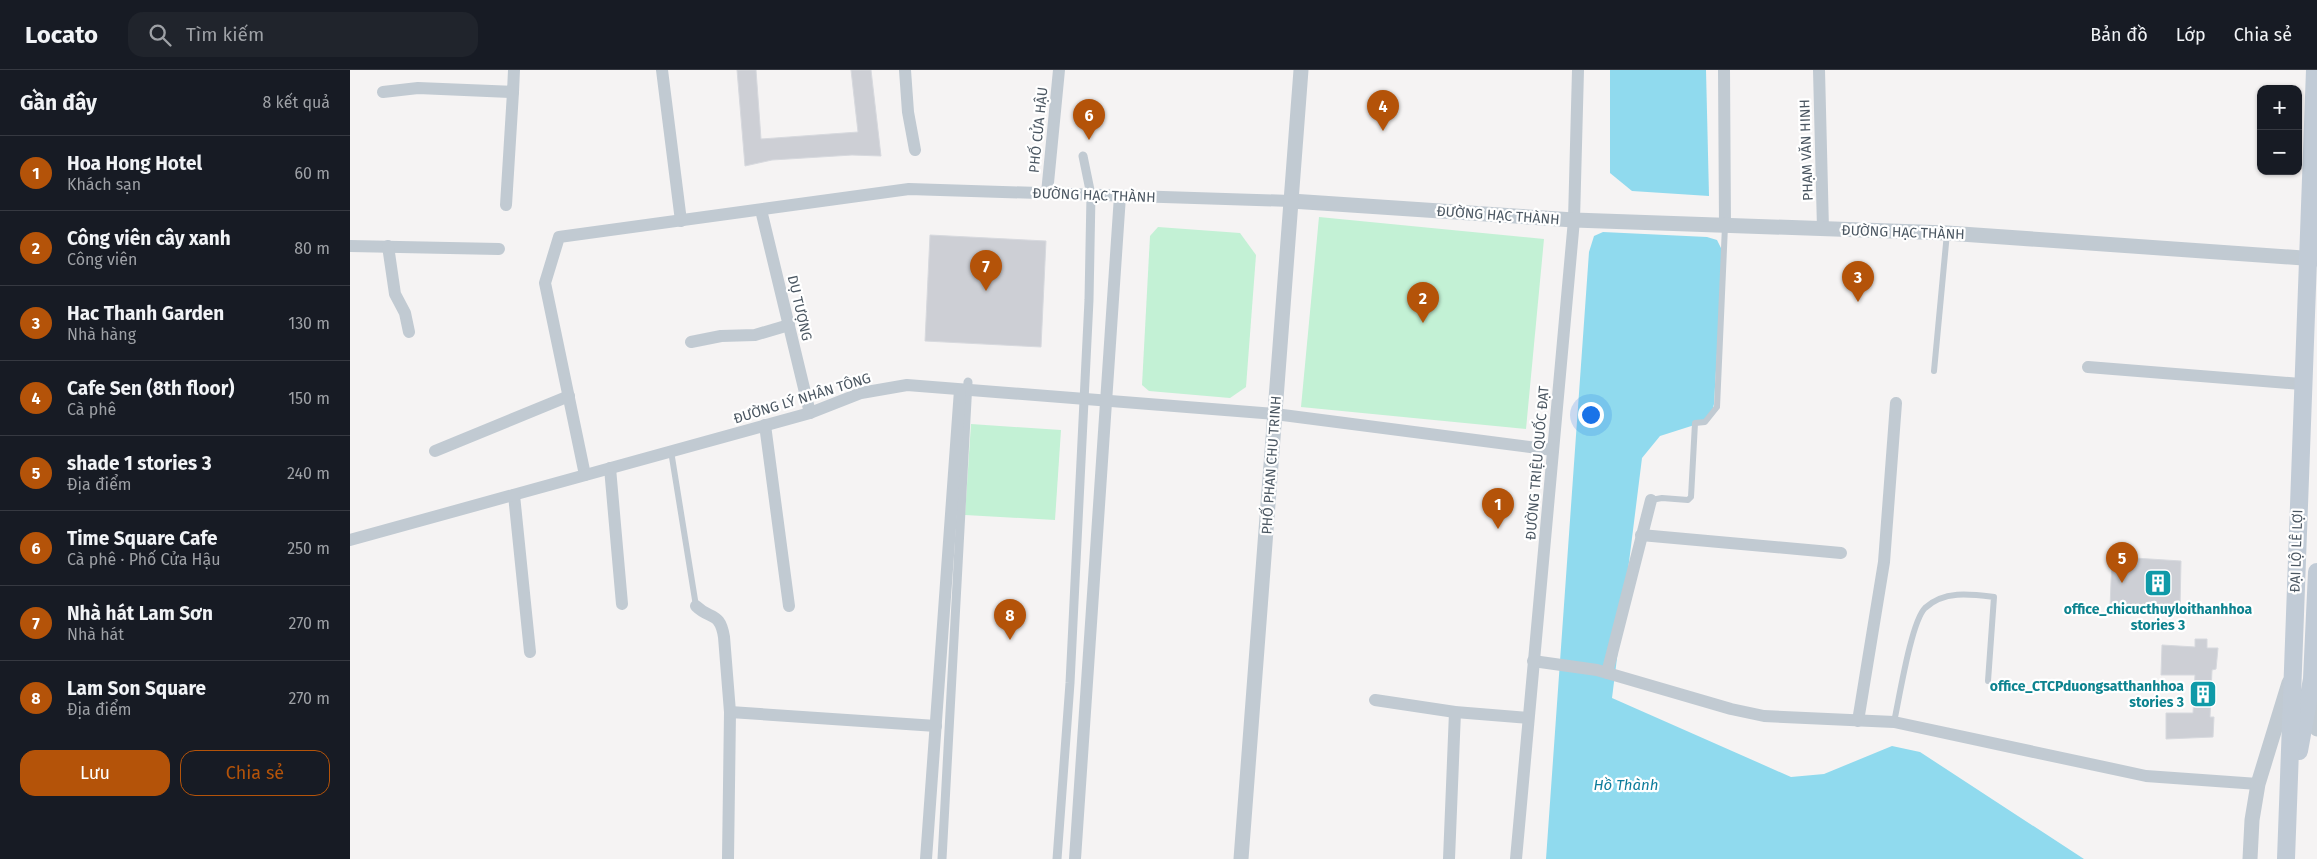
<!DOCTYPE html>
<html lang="vi">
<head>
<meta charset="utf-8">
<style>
	:root { --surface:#171b24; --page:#20242c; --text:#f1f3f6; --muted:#9ea1a6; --line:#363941; --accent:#b45309 }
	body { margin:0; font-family:"Fira Sans",sans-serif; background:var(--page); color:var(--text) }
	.controls { position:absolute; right:15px; top:15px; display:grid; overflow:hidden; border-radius:10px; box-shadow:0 1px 4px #0004 }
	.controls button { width:45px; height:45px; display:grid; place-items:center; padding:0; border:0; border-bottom:1px solid var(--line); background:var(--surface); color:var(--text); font:25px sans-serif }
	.you { position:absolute; left:1240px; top:344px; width:18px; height:18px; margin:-12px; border:4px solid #fff; border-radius:50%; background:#1a73e8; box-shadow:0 0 0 8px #1a73e833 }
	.badge { display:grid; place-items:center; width:32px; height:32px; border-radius:50%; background:var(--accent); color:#fff; font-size:16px; font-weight:700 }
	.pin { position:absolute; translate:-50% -41px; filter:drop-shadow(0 1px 2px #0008) }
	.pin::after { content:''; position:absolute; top:26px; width:18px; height:15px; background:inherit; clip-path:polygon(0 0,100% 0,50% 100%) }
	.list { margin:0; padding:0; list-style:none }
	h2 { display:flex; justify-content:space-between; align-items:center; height:65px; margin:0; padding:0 20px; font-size:21px }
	h2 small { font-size:16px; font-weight:400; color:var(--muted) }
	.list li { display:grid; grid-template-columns:32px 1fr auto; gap:15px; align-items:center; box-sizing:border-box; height:75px; padding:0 20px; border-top:1px solid var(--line) }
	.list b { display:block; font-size:19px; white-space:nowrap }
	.list p { margin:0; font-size:16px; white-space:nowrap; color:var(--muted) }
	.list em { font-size:16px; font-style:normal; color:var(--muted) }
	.actions { display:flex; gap:10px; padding:15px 20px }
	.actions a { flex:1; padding:11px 0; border:1px solid var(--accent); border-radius:15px; text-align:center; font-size:18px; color:var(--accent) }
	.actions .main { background:var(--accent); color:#fff }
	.icon { flex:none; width:28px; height:28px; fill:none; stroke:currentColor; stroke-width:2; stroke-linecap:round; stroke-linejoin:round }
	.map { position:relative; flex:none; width:1967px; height:789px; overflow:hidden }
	header { display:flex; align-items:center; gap:30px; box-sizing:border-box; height:70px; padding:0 25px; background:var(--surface); border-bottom:1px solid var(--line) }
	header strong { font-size:24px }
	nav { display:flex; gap:28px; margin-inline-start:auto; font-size:18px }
	.search { width:350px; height:45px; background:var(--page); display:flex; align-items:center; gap:12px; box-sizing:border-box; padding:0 18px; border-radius:15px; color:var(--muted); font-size:19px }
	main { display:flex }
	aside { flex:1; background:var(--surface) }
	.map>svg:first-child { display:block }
	.green { fill:#c3f1d5 }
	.water { fill:#90daee }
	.building { fill:#cdcfd5; stroke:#d7d9de }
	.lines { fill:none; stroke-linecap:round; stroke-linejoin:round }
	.service { stroke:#c1cad2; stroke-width:6 }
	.pedestrian { stroke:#c1cad2; stroke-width:9 }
	.minor { stroke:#c1cad2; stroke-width:12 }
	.tertiary { stroke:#c1cad2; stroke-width:15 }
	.secondary { stroke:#c1cbd6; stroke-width:18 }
	.labels { text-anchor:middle; stroke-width:4.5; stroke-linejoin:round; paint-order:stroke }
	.street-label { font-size:14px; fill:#4a5661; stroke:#fff }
	.culture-label { font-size:14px; font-weight:bold; fill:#0d838f; stroke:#fff }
	.water-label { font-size:15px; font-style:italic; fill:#0c7c9b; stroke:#fff }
</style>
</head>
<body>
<header>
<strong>Locato</strong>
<div class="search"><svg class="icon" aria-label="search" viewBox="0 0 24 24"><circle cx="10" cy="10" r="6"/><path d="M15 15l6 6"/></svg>Tìm kiếm</div>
<nav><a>Bản đồ</a><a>Lớp</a><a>Chia sẻ</a></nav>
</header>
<main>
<aside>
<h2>Gần đây<small>8 kết quả</small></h2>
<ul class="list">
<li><span class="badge">1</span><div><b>Hoa Hong Hotel</b><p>Khách sạn</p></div><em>60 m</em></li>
<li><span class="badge">2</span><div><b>Công viên cây xanh</b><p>Công viên</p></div><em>80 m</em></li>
<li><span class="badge">3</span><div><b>Hac Thanh Garden</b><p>Nhà hàng</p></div><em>130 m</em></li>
<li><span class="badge">4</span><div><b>Cafe Sen (8th floor)</b><p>Cà phê</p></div><em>150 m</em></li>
<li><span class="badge">5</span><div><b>shade 1 stories 3</b><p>Địa điểm</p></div><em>240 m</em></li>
<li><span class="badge">6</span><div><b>Time Square Cafe</b><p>Cà phê · Phố Cửa Hậu</p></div><em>250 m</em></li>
<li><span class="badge">7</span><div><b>Nhà hát Lam Sơn</b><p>Nhà hát</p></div><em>270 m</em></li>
<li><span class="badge">8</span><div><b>Lam Son Square</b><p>Địa điểm</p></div><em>270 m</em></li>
</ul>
<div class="actions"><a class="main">Lưu</a><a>Chia sẻ</a></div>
</aside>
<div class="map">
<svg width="1967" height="789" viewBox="0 0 1967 789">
	<rect width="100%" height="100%" fill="#f5f3f3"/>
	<g class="green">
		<polygon points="969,147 1194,169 1176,359 951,337"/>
		<polygon points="808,157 890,163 906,185 896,317 880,328 799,321 792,315 800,166"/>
		<polygon points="621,354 711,360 705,450 615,445"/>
	</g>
	<g class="water">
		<polygon points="1260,0 1356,0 1359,126 1282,121 1260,103"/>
		<polygon points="1253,162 1357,167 1367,170 1373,182 1364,334 1361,346 1357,351 1310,366 1292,388 1262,628 1441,707 1474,704 1542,676 1570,682 1734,789 1196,789 1239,182 1244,166"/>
	</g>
	<g class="building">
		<polygon points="387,0 406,0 411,69 508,62 501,0 521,0 531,86 502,85 422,90 395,96"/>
		<polygon points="580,165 696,171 691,277 575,271"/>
		<polygon points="1784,488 1831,491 1830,537 1783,535 1782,537 1760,537 1762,489"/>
		<polygon points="1845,569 1857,569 1857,578 1868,578 1866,599 1862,600 1860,647 1864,647 1863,667 1816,669 1816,643 1843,643 1845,605 1811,605 1812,575 1845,577"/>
	</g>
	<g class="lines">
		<g class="service">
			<polyline points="1584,301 1597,163"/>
			<polyline points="321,381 346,536"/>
			<polyline points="1301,430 1312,428 1338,430 1341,427 1345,353 1355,352 1367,337 1375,156"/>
			<path d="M1544,652c5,-22 17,-100 31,-114 19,-18 46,-14 69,-11l-6,84"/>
		</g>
		<g class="pedestrian">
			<polyline points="592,789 618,312"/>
			<polyline points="707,789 720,613 739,230 741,125 733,86"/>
		</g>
		<g class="minor">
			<polyline points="312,0 331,151"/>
			<polyline points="555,0 558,42 565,80"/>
			<polyline points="1374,0 1375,155"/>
			<polyline points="1469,0 1473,159"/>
			<polyline points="33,22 68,18 163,22 164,0"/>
			<polyline points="697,123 709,0"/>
			<polyline points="156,135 163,22"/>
			<polyline points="411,140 460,343"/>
			<polyline points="0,176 149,179"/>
			<polyline points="38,176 45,224 55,243 59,262"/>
			<polyline points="341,272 371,266 405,265 439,255"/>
			<polyline points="1738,297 1951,314"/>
			<polyline points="415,355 439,536"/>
			<polyline points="85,381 219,326"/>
			<polyline points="260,398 272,534"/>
			<polyline points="235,405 195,213 209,167 559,119 941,131"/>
			<polyline points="164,425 180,582"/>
			<polyline points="1291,465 1491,483"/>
			<polyline points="0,470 460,343 511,323 557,315 925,344 1203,380"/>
			<path d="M346,536c14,14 24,5 28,31l6,75 -2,147"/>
			<polyline points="1183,591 1247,600 1381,639 1414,646 1544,652 1796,706 1908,714"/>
			<polyline points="1257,603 1301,430"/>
			<polyline points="1025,630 1105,642 1178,648"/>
			<polyline points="380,642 586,656"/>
			<polyline points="1508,651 1534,492 1546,333"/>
			<polyline points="576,789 610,320"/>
			<polyline points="725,789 770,126"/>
			<polyline points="1099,789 1105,642"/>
			<polyline points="1166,789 1224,150 1228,0"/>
		</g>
		<g class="tertiary">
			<polyline points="941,131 1224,150 1597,163 1967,189"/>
			<polyline points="1963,621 1967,659"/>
			<polyline points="891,789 951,0"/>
			<polyline points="1900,789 1902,750 1908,714 1939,613"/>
		</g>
		<g class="secondary">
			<polyline points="1949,681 1962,609 1967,502"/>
			<polyline points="1936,789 1965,0"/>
		</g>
	</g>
	<defs>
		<g id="building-square" transform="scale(1.4375)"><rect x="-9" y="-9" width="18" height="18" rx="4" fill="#0f9aa8" stroke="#fff"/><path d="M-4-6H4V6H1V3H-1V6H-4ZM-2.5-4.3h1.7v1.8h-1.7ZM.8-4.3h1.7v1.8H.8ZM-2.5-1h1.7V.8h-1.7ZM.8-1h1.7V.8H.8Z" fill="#fff"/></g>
	</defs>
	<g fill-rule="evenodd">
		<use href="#building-square" x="1808" y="513"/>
		<use href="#building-square" x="1853" y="624"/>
	</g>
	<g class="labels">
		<g class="street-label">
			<text transform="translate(688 60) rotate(-84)" y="5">PHỐ CỬA HẬU</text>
			<text transform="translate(1456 80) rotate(-92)" y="5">PHẠM VĂN HINH</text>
			<text transform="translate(744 125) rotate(2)" y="5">ĐƯỜNG HẠC THÀNH</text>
			<text transform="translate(1148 145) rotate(4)" y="5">ĐƯỜNG HẠC THÀNH</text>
			<text transform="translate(1553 162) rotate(2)" y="5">ĐƯỜNG HẠC THÀNH</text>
			<text transform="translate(450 238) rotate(77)" y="5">DỤ TƯỢNG</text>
			<text transform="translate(452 328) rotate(-17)" y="5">ĐƯỜNG LÝ NHÂN TÔNG</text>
			<text transform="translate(1187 393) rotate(-85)" y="5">ĐƯỜNG TRIỆU QUỐC ĐẠT</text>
			<text transform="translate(921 395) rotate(-86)" y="5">PHỐ PHAN CHU TRINH</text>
			<text transform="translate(1946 481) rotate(-88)" y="5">ĐẠI LỘ LÊ LỢI</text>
		</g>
		<g class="culture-label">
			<text x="1808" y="544">office_chicucthuyloithanhhoa<tspan x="1808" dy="16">stories 3</tspan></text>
			<text x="1834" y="621" text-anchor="end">office_CTCPduongsatthanhhoa<tspan x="1834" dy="16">stories 3</tspan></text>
		</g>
		<g class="water-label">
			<text x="1276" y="720">Hồ Thành</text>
		</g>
	</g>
</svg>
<div class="controls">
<button>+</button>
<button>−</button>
</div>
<div class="you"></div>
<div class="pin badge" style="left:1148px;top:459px">1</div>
<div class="pin badge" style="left:1073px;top:253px">2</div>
<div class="pin badge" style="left:1508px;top:232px">3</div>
<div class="pin badge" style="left:1033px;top:61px">4</div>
<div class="pin badge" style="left:1772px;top:513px">5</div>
<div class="pin badge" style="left:739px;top:70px">6</div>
<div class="pin badge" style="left:636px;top:221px">7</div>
<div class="pin badge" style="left:660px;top:570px">8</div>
</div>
</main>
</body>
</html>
